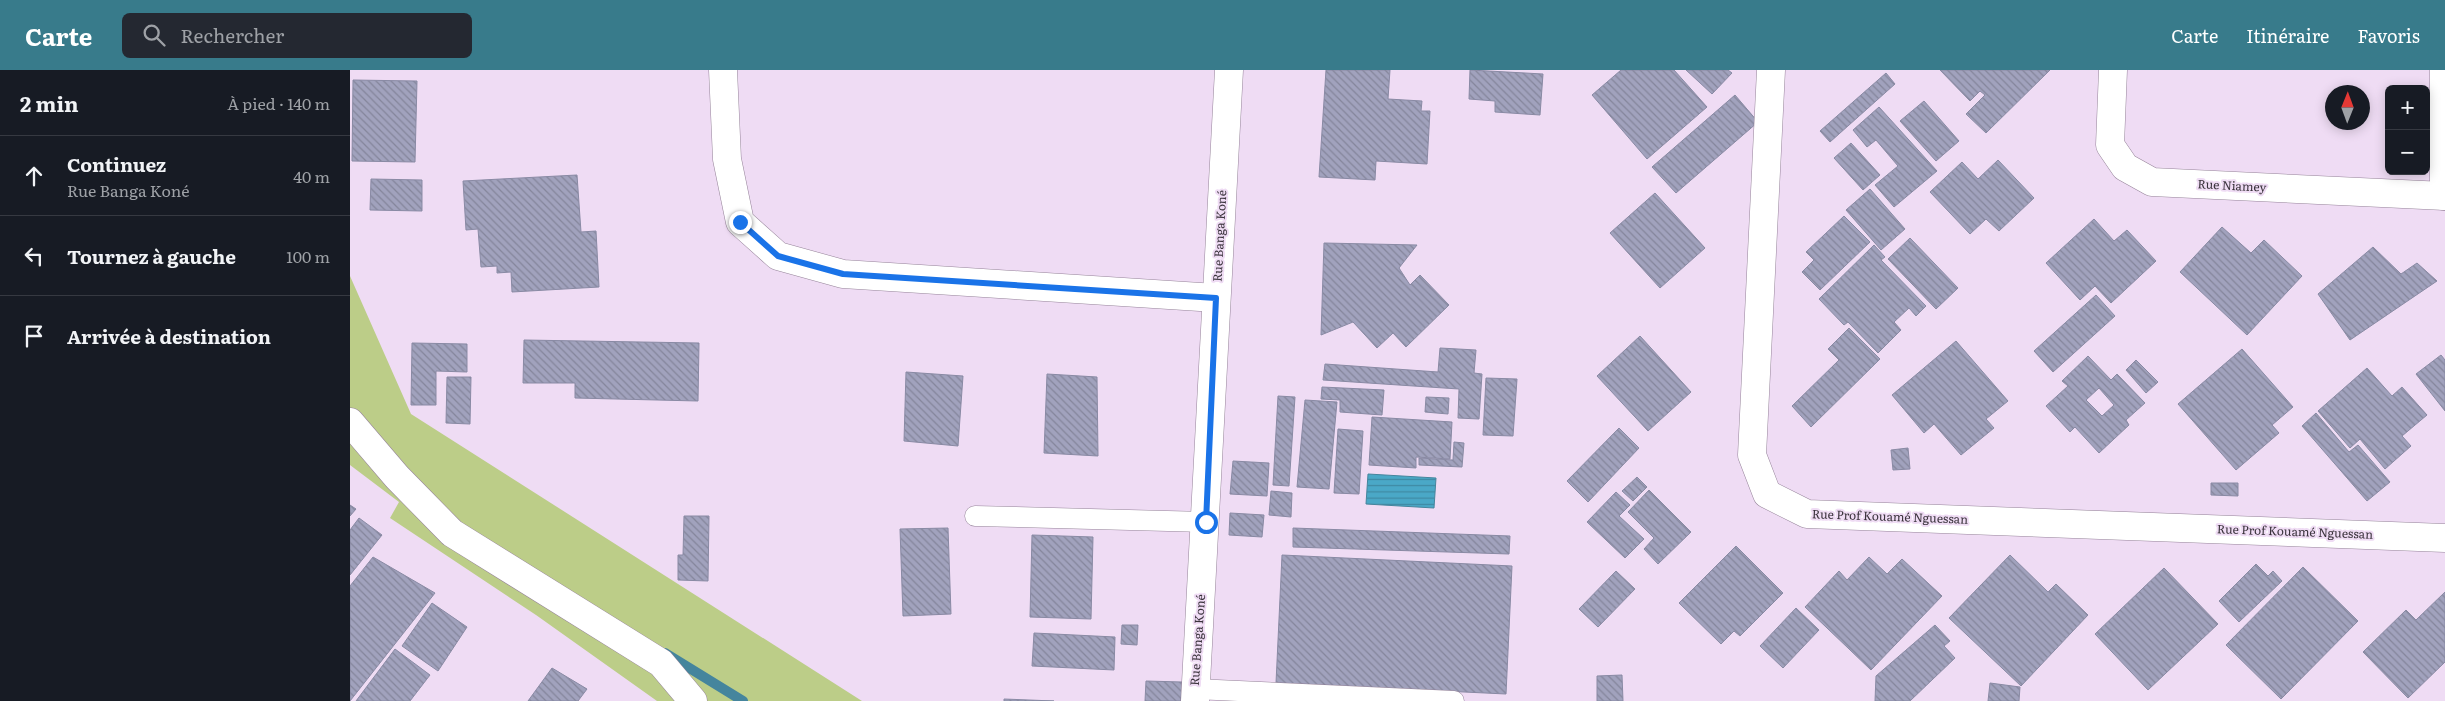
<!DOCTYPE html>
<html lang="fr">
<head>
<meta charset="utf-8">
<style>
	:root { --surface:#171b24; --page:#242831; --text:#f1f3f6; --muted:#9ea1a6; --line:#363941; --accent:#387b8b }
	body { margin:0; font-family:Literata,serif; background:var(--page); color:var(--text) }
	.controls { position:absolute; right:15px; top:15px; display:grid; overflow:hidden; border-radius:8px; box-shadow:0 2px 12px #0003 }
	.controls button { width:45px; height:45px; display:grid; place-items:center; padding:0; border:0; border-bottom:1px solid var(--line); background:var(--surface); color:var(--text); font:25px sans-serif }
	.compass { position:absolute; left:1975px; top:15px; width:45px; height:45px; border-radius:50%; background:var(--surface); box-shadow:0 2px 12px #0003; rotate:1deg }
	.stop { position:absolute; width:15px; height:15px; margin:-11px; border:4px solid #1a73e8; border-radius:50%; background:#fff }
	.stop.end { background:#1a73e8; border-color:#fff; box-shadow:0 1px 5px #0008 }
	.list { margin:0; padding:0; list-style:none }
	h2 { display:flex; justify-content:space-between; align-items:center; height:65px; margin:0; padding:0 20px; font-size:21px }
	h2 small { font-size:16px; font-weight:400; color:var(--muted) }
	.list li { display:grid; grid-template-columns:32px 1fr auto; gap:15px; align-items:center; box-sizing:border-box; height:80px; padding:0 20px; border-top:1px solid var(--line) }
	.list b { display:block; font-size:19px; white-space:nowrap }
	.list p { margin:0; font-size:16px; white-space:nowrap; color:var(--muted) }
	.list em { font-size:16px; font-style:normal; color:var(--muted) }
	.icon { flex:none; width:28px; height:28px; fill:none; stroke:currentColor; stroke-width:2; stroke-linecap:round; stroke-linejoin:round }
	.map { position:relative; flex:none; width:2095px; height:631px; overflow:hidden }
	header { display:flex; align-items:center; gap:30px; box-sizing:border-box; height:70px; padding:0 25px; background:var(--accent); color:#fff }
	header strong { font-size:24px }
	nav { display:flex; gap:28px; margin-inline-start:auto; font-size:18px }
	.search { width:350px; height:45px; background:var(--page); display:flex; align-items:center; gap:12px; box-sizing:border-box; padding:0 18px; border-radius:8px; color:var(--muted); font-size:19px }
	main { display:flex }
	aside { flex:1; background:var(--surface) }
	.map>svg:first-child { display:block }
	.green { fill:#bccd88 }
	.water { fill:url(#water-rules); stroke:#45859d }
	.lines { fill:none; stroke-linecap:round; stroke-linejoin:round }
	.stream { stroke:#45859d; stroke-width:10 }
	.building { fill:url(#building-back-hatch); stroke:#898aa4; fill-rule:evenodd }
	.lane-casing { stroke:#96849a; stroke-width:21 }
	.street-casing { stroke:#96849a; stroke-width:29 }
	.lane { stroke:#fff; stroke-width:20 }
	.street { stroke:#fff; stroke-width:28 }
	.route { stroke:#1a73e8; stroke-width:6 }
	.labels { text-anchor:middle; stroke-width:4; stroke-linejoin:round; paint-order:stroke }
	.street-label { font-size:12px; fill:#3a333c; stroke:#efdcf4 }
</style>
</head>
<body>
<header>
<strong>Carte</strong>
<div class="search"><svg class="icon" aria-label="search" viewBox="0 0 24 24"><circle cx="10" cy="10" r="6"/><path d="M15 15l6 6"/></svg>Rechercher</div>
<nav><a>Carte</a><a>Itinéraire</a><a>Favoris</a></nav>
</header>
<main>
<aside>
<h2>2 min<small>À pied · 140 m</small></h2>
<ul class="list">
<li><svg class="icon" aria-label="ahead" viewBox="0 0 24 24"><path d="M12 20V5M6 11l6-6 6 6"/></svg><div><b>Continuez</b><p>Rue Banga Koné</p></div><em>40 m</em></li>
<li><svg class="icon" aria-label="left" viewBox="0 0 24 24"><path d="M17 20v-9H6M10 6l-5 5 5 5"/></svg><div><b>Tournez à gauche</b></div><em>100 m</em></li>
<li><svg class="icon" aria-label="arrive" viewBox="0 0 24 24"><path d="M6 21V4h12l-3 4 3 4H6"/></svg><div><b>Arrivée à destination</b></div></li>
</ul>
</aside>
<div class="map">
<svg width="2095" height="631" viewBox="0 0 2095 631">
	<defs>
		<pattern id="water-rules" width="6" height="5" patternUnits="userSpaceOnUse" patternTransform="scale(1.25)"><rect width="6" height="5" fill="#4aa8c7"/><path d="M0 2.5h6" fill="none" stroke="#3f89a3"/></pattern>
		<pattern id="building-back-hatch" width="6" height="6" patternUnits="userSpaceOnUse" patternTransform="scale(1.25)"><rect width="6" height="6" fill="#a1a2bd"/><path d="M-1 5l2 2M0 0l6 6M5-1l2 2" fill="none" stroke="#84859b"/></pattern>
	</defs>
	<rect width="100%" height="100%" fill="#efdcf4"/>
	<polygon class="green" points="0,206 61,344 512,631 307,631 186,545 40,448 49,432 0,395"/>
	<polygon class="water" points="1018,404 1086,408 1084,438 1016,434"/>
	<g class="lines">
		<polyline class="stream" points="315,583 393,631"/>
	</g>
	<g class="building">
		<polygon points="976,0 1040,0 1038,29 1072,31 1071,41 1080,41 1077,94 1026,91 1025,110 969,107"/>
		<polygon points="1120,0 1193,4 1190,45 1145,42 1145,31 1119,29"/>
		<polygon points="1271,0 1324,0 1357,37 1297,89 1242,25"/>
		<polygon points="1336,0 1378,0 1382,3 1362,24"/>
		<polygon points="1590,0 1700,0 1636,63 1616,44 1635,25 1630,21 1620,31"/>
		<polygon points="1536,3 1545,14 1480,72 1470,61"/>
		<polygon points="3,10 67,11 65,92 2,91"/>
		<polygon points="1385,25 1408,52 1326,123 1302,97"/>
		<polygon points="1574,31 1609,71 1586,91 1550,51"/>
		<polygon points="1529,37 1587,101 1544,137 1525,115 1548,96 1526,70 1517,77 1503,60"/>
		<polygon points="1501,73 1530,105 1513,120 1484,88"/>
		<polygon points="1648,90 1684,128 1649,161 1636,149 1620,164 1580,122 1612,92 1628,109"/>
		<polygon points="227,105 231,162 246,161 249,217 162,222 161,202 147,203 147,196 131,197 128,159 116,160 113,111"/>
		<polygon points="21,109 72,110 72,141 20,140"/>
		<polygon points="1520,119 1555,159 1531,180 1496,140"/>
		<polygon points="1305,123 1355,178 1310,218 1260,163"/>
		<polygon points="1494,146 1520,172 1470,220 1452,202 1464,190 1456,182"/>
		<polygon points="1744,149 1764,171 1777,160 1806,191 1761,233 1745,216 1730,230 1696,193"/>
		<polygon points="1872,157 1901,183 1914,170 1952,206 1897,265 1830,202"/>
		<polygon points="1560,168 1608,218 1586,239 1538,189"/>
		<polygon points="974,173 1067,175 1049,198 1060,215 1070,205 1099,235 1056,277 1043,263 1027,278 1003,252 971,265"/>
		<polygon points="1524,175 1535,187 1531,190 1576,236 1566,246 1559,238 1544,252 1551,260 1528,283 1498,252 1494,255 1469,229"/>
		<polygon points="2023,177 2051,204 2067,193 2087,211 2000,270 1968,224"/>
		<polygon points="1746,225 1765,246 1703,302 1684,281"/>
		<polygon points="1499,258 1530,289 1461,357 1442,336 1489,290 1478,279"/>
		<polygon points="1290,266 1341,322 1298,361 1247,306"/>
		<polygon points="174,270 349,273 348,331 225,328 225,313 173,313"/>
		<polygon points="1606,271 1658,331 1636,349 1644,358 1611,385 1584,354 1574,363 1542,325"/>
		<polygon points="62,273 117,274 117,302 86,301 86,335 61,335"/>
		<polygon points="1090,278 1126,280 1124,303 1132,304 1129,349 1108,348 1109,319 973,310 975,294 1088,302"/>
		<polygon points="1892,279 1943,337 1922,355 1929,363 1886,400 1828,334"/>
		<polygon points="2091,285 2095,290 2095,341 2066,304"/>
		<path d="M1738,286l23,24 6,-6 28,29 -19,17 3,5 -30,28 -24,-26 -5,5 -24,-26 22,-20 -6,-5zM1749,318l15,17 -12,11 -16,-16z"/>
		<polygon points="1786,290 1808,312 1796,323 1776,300"/>
		<polygon points="2017,298 2042,326 2052,317 2077,345 2052,366 2061,376 2035,399 2010,369 2000,378 1968,341"/>
		<polygon points="556,302 613,306 608,376 554,371"/>
		<polygon points="697,304 747,307 748,386 694,383"/>
		<polygon points="97,307 121,307 120,354 96,353"/>
		<polygon points="1136,308 1167,309 1163,366 1133,365"/>
		<polygon points="972,317 1034,320 1032,345 990,342 990,330 971,329"/>
		<polygon points="928,326 945,327 939,416 923,415"/>
		<polygon points="1076,327 1099,328 1098,344 1075,342"/>
		<polygon points="955,330 987,332 979,419 947,417"/>
		<polygon points="1966,343 1999,382 2008,375 2040,412 2017,431 1952,356"/>
		<polygon points="1022,347 1102,352 1100,389 1066,387 1066,398 1019,395"/>
		<polygon points="1269,358 1289,378 1238,432 1217,411"/>
		<polygon points="988,359 1013,361 1009,424 984,423"/>
		<polygon points="1104,372 1114,373 1112,397 1069,395 1069,388 1103,390"/>
		<polygon points="1558,378 1560,399 1543,400 1541,380"/>
		<polygon points="883,391 919,393 917,426 880,424"/>
		<polygon points="1287,407 1297,417 1283,431 1272,421"/>
		<polygon points="1861,413 1888,413 1888,426 1861,425"/>
		<polygon points="1299,420 1341,462 1308,494 1294,479 1304,468 1278,442"/>
		<polygon points="921,421 942,423 941,447 919,445"/>
		<polygon points="1266,422 1280,435 1269,446 1294,469 1275,488 1237,452"/>
		<polygon points="0,435 6,439 0,446"/>
		<polygon points="880,443 914,445 912,467 879,465"/>
		<polygon points="334,446 359,446 358,511 328,510 328,485 333,485"/>
		<polygon points="9,448 32,465 0,505 0,460"/>
		<polygon points="598,458 601,544 553,546 550,459"/>
		<polygon points="943,458 1160,466 1159,484 943,477"/>
		<polygon points="682,465 743,467 741,549 680,547"/>
		<polygon points="1386,476 1433,523 1390,566 1384,561 1371,574 1329,533"/>
		<polygon points="932,485 1162,496 1156,624 926,613"/>
		<polygon points="1660,485 1698,522 1706,514 1738,545 1671,616 1599,548"/>
		<polygon points="23,487 85,523 0,631 0,516"/>
		<polygon points="1519,487 1537,504 1552,489 1592,526 1521,600 1455,537 1489,501 1497,510"/>
		<polygon points="1906,494 1918,506 1923,501 1932,511 1889,552 1869,531"/>
		<polygon points="1953,497 2008,551 1931,629 1876,575"/>
		<polygon points="1814,498 1868,554 1798,620 1745,564"/>
		<polygon points="1266,501 1285,519 1248,557 1229,539"/>
		<polygon points="2095,522 2095,592 2058,628 2013,582 2056,540 2066,550"/>
		<polygon points="82,533 117,557 88,601 52,576"/>
		<polygon points="1446,538 1469,560 1433,598 1410,576"/>
		<polygon points="772,555 788,555 787,575 771,574"/>
		<polygon points="1585,555 1600,571 1594,576 1605,588 1560,631 1525,631 1526,606"/>
		<polygon points="684,563 765,567 764,600 682,596"/>
		<polygon points="45,579 80,605 60,631 6,631"/>
		<polygon points="202,598 237,619 228,631 178,631"/>
		<polygon points="1272,605 1273,631 1247,631 1247,606"/>
		<polygon points="796,611 832,612 831,631 795,631"/>
		<polygon points="1640,613 1670,617 1669,631 1638,631"/>
		<polygon points="654,629 704,631 654,631"/>
	</g>
	<g class="lines">
		<g class="lane-casing">
			<g id="lane">
				<polyline points="625,446 856,452"/>
				<polyline points="845,619 1104,631"/>
			</g>
		</g>
		<g class="street-casing">
			<g id="street">
				<polyline points="373,0 377,89 390,152 428,186 493,204 866,228"/>
				<polyline points="1421,0 1402,385 1417,424 1457,444 2095,468"/>
				<polyline points="1763,0 1760,75 1775,97 1802,112 2095,126"/>
				<polyline points="2094,0 2094,126"/>
				<polyline points="0,352 47,407 102,463 311,593 343,631"/>
				<polyline points="845,631 879,0"/>
			</g>
		</g>
		<use href="#lane" class="lane"/>
		<use href="#street" class="street"/>
	</g>
	<g class="lines">
		<polyline class="route" points="390,152 428,186 493,204 866,228 856,452"/>
	</g>
	<g class="labels">
		<g class="street-label">
			<text transform="translate(1882 116) rotate(3)" y="4">Rue Niamey</text>
			<text transform="translate(870 166) rotate(-87)" y="4">Rue Banga Koné</text>
			<text transform="translate(1540 447) rotate(2)" y="4">Rue Prof Kouamé Nguessan</text>
			<text transform="translate(1945 462) rotate(2)" y="4">Rue Prof Kouamé Nguessan</text>
			<text transform="translate(848 570) rotate(-86)" y="4">Rue Banga Koné</text>
		</g>
	</g>
</svg>
<div class="controls">
<button>+</button>
<button>−</button>
</div>
<svg class="compass" viewBox="-18 -18 36 36"><path d="M0-13l5 13h-10z" fill="#e53935"/><path d="M0 13l5-13h-10z" fill="#9ea1a6"/></svg>
<div class="stop" style="left:856px;top:452px"></div>
<div class="stop end" style="left:390px;top:152px"></div>
</div>
</main>
</body>
</html>
